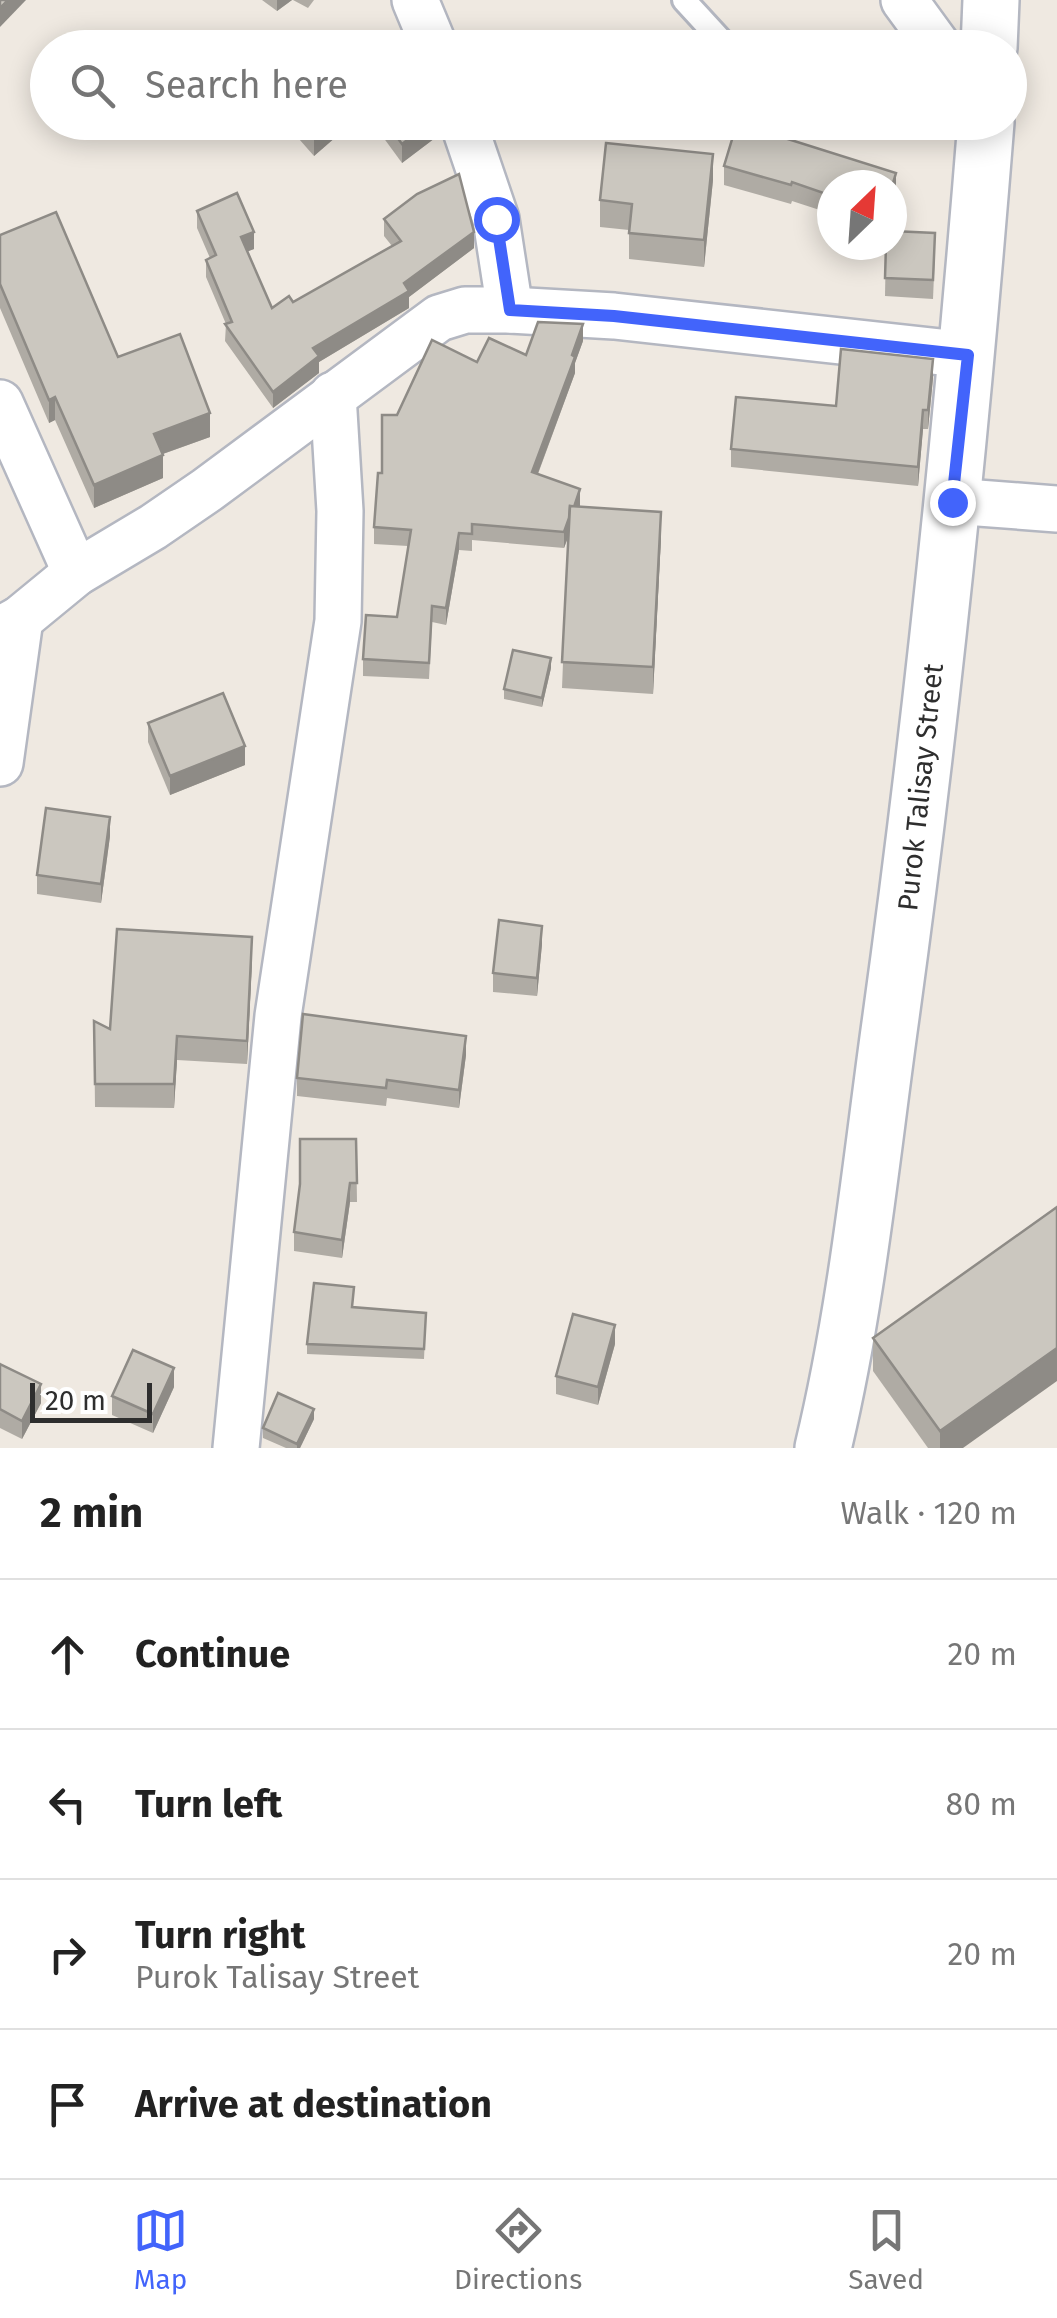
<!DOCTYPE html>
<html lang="en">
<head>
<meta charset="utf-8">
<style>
	:root { --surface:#fff; --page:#f6f6f6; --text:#222; --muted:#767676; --line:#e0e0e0; --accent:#4264fb }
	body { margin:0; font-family:"Fira Sans",sans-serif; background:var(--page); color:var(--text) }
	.compass { position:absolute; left:817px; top:170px; width:90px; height:90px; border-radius:50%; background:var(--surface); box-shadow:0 5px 25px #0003; rotate:25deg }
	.scale { position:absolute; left:30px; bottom:25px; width:122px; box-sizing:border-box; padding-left:10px; border:5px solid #2e2e2e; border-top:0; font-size:28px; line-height:35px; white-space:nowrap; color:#2e2e2e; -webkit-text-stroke:8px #fff; paint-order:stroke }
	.stop { position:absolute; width:30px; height:30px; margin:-22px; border:8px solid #4264fb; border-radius:50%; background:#fff }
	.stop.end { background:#4264fb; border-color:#fff; box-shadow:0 2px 10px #0008 }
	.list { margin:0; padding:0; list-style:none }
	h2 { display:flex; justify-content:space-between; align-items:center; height:130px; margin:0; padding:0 40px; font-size:42px }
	h2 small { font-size:32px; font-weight:400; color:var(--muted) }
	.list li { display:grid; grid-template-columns:65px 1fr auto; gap:30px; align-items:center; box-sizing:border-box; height:150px; padding:0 40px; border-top:2px solid var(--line) }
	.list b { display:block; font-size:38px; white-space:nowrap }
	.list p { margin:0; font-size:32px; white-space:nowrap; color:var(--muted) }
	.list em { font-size:32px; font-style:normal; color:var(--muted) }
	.icon { flex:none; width:55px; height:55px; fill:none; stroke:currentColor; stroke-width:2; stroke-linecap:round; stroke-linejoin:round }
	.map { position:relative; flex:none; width:1057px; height:1448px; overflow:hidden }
	.search { position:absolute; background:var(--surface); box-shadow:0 5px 25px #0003; left:30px; right:30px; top:30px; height:110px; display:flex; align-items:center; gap:25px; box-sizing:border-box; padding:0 35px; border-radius:55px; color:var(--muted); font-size:38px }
	.sheet { height:730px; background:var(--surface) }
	nav { display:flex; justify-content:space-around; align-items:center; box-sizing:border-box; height:140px; border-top:2px solid var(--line); background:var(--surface); font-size:28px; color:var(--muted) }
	nav a { display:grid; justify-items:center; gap:5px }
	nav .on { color:var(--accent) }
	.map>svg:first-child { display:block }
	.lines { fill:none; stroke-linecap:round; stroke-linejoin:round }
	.service-casing { stroke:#b4b7c1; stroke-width:28 }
	.minor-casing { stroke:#b4b7c1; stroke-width:50 }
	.tertiary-casing { stroke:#b4b7c1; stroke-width:60 }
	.service { stroke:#fff; stroke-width:22 }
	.minor { stroke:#fff; stroke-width:45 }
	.tertiary { stroke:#fff; stroke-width:55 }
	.wall { fill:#afaba4 }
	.shaded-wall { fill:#8e8b86 }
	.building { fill:#cbc7bf; stroke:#8e8b86; stroke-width:2.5 }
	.route { stroke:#4264fb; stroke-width:12 }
	.labels { text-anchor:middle; stroke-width:9; stroke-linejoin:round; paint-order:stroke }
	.street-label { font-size:28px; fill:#2e2e2e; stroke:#fff }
</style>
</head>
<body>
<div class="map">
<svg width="1057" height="1448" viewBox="0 0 1057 1448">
	<rect width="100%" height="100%" fill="#efe9e1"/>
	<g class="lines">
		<g class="service-casing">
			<polyline id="service" points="684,0 728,48"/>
		</g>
		<g class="minor-casing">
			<g id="minor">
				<polyline points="415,0 435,48"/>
				<polyline points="904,0 939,48"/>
				<polyline points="463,122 496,219 510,310"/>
				<polyline points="0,403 76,573"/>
				<polyline points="952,501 1057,509"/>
				<polyline points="0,630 20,619 76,573 153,527 207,490 439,318 465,310 510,310 614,316 968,355"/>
				<polyline points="0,763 20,619"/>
				<polyline points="236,1448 278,1016 338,621 340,511 333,395"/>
			</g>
		</g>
		<g class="tertiary-casing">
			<g id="tertiary">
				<polyline points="989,48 991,0"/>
				<path d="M823,1448c33,-137 47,-278 66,-417 42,-302 73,-605 97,-909"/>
			</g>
		</g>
		<use href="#service" class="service"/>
		<use href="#minor" class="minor"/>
		<use href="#tertiary" class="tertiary"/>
	</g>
	<g class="wall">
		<polygon points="262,0 292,0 277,11"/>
		<polygon points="293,0 314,0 308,8"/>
		<polygon points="284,122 345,122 345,129 314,156"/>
		<polygon points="372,122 439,122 439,135 402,163"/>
		<polygon points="724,166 896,192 832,185 832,214 792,201 791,204 724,185"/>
		<polygon points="713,180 704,267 629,259 629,230 600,227 600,200"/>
		<polygon points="197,211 254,249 248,251 272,308 293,302 392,246 384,236 384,219 474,248 409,297 409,308 319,362 319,373 273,408 225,341 226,324 206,277 206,260 210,258 197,228"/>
		<polygon points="0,235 118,357 210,437 163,454 163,478 94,508 55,420 49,423 0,308"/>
		<polygon points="886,245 935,252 933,299 885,296"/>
		<polygon points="583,341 575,363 575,373 538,474 579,507 661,538 653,694 562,688 568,537 564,548 472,540 472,551 459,550 446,625 432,622 429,679 363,676 363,659 397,617 408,546 374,544 374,527 397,415 477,362 526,355"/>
		<polygon points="933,378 928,429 923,429 918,486 731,467 731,449 836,406"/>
		<polygon points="551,668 542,707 504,699 504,689"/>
		<polygon points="148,723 245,765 170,795 148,742"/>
		<polygon points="110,836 101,903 37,894 37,875"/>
		<polygon points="542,944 537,996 493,992 493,973"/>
		<polygon points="252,960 247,1064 177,1060 174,1108 95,1107 94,1021 110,1029"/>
		<polygon points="466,1055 459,1108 387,1098 386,1106 297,1096 297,1078"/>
		<polygon points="356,1139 357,1202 350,1202 342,1258 294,1251 294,1232"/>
		<polygon points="354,1297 352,1307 426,1313 424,1359 307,1354 307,1344"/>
		<polygon points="873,1338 963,1448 928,1448 873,1371"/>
		<polygon points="615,1344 598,1405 556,1394 556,1376"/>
		<polygon points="0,1364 41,1403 22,1439 0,1428"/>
		<polygon points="174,1387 153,1433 112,1415 112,1396"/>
		<polygon points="314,1419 300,1448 286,1448 263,1438 263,1428"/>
	</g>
	<g class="shaded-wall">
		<polygon points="8,0 26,0 0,27 0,8"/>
		<polygon points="277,0 292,0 277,11"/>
		<polygon points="330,122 345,122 345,129 314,156 314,137"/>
		<polygon points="431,122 439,122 439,135 402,163 402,144"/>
		<polygon points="713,154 713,180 704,267 704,240"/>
		<polygon points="896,173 896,192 892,204 892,186"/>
		<polygon points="254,232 254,249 241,254 241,237"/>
		<polygon points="474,232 474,248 409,297 409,308 319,362 319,373 273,408 273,392 313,348"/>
		<polygon points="583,324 583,341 575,363 575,373 532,489 532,472"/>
		<polygon points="933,359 933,378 928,429 928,410"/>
		<polygon points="55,397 55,420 49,423 49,400"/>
		<polygon points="923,410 923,429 918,486 918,467"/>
		<polygon points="210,413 210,437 154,457 154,434"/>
		<polygon points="163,455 163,478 94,508 94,485"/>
		<polygon points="580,489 580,506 564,548 564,532"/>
		<polygon points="661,512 661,538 653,694 653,667"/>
		<polygon points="459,533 459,550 446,625 446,608"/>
		<polygon points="551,658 551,668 542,707 542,698"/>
		<polygon points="245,746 245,765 170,795 170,776"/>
		<polygon points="110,817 110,836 101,903 101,884"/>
		<polygon points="542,926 542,944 537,996 537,978"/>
		<polygon points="252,937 252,960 247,1064 247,1041"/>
		<polygon points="177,1036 177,1060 174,1108 174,1084"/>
		<polygon points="466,1036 466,1055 459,1108 459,1090"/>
		<polygon points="350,1183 350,1202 342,1258 342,1240"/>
		<polygon points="615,1325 615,1344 598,1405 598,1387"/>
		<polygon points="1057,1348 1057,1381 963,1448 940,1448 940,1431"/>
		<polygon points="174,1368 174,1387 153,1433 153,1414"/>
		<polygon points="41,1384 41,1403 22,1439 22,1421"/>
		<polygon points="314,1409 314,1419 300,1448 297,1448 297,1444"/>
	</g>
	<g class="building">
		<polygon points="0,0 8,0 0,8"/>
		<polygon points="301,122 330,122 314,137"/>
		<polygon points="386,122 431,122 402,144"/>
		<polygon points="737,123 896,173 892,186 832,185 832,196 792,182 791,185 724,166"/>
		<polygon points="606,143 713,154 704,240 629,233 632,204 600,200"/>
		<polygon points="459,174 474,232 404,283 409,291 313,348 319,356 273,392 225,324 232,322 206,260 216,255 197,211 237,193 254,232 241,237 272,308 289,296 293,302 401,241 384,219 417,194"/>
		<polygon points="56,212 118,357 180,334 210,413 154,434 163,455 94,485 55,397 49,400 0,284 0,235"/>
		<polygon points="892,231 935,233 933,280 885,278 886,245 892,245"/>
		<polygon points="538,322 583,324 572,355 575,357 532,472 580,489 574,507 570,506 569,518 564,532 472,524 472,534 459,533 446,608 432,606 429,663 363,659 366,615 397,617 411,530 374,527 378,473 382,473 382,415 397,415 432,340 477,362 489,338 526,355"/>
		<polygon points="841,349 933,359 928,410 923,410 918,467 731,449 736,397 836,406"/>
		<polygon points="570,506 661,512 653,667 562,662"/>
		<polygon points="513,650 551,658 542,698 504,689"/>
		<polygon points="223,693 245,746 170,776 148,723"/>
		<polygon points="46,808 110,817 101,884 37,875"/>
		<polygon points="499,920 542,926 537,978 493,973"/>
		<polygon points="117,929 252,937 247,1041 177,1036 174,1084 95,1084 94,1021 110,1029"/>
		<polygon points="303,1014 466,1036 459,1090 387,1080 386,1088 297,1078"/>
		<polygon points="300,1139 356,1139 357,1183 350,1183 342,1240 294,1232 300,1184"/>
		<polygon points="1057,1207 1057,1348 940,1431 873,1338"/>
		<polygon points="314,1283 354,1287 352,1307 426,1313 424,1349 307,1344"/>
		<polygon points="573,1314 615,1325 598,1387 556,1376"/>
		<polygon points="133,1350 174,1368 153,1414 112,1396"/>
		<polygon points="0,1364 41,1384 22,1421 0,1409"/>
		<polygon points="278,1393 314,1409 297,1444 263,1428"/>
	</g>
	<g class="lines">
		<polyline class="route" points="496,219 510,310 614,316 968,355 952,502"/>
	</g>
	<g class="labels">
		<g class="street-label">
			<text transform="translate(920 787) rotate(-84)" y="10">Purok Talisay Street</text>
		</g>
	</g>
</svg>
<svg class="compass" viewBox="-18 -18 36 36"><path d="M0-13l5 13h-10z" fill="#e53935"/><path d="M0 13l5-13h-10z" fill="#767676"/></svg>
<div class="scale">20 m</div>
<div class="stop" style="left:496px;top:219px"></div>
<div class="stop end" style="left:952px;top:502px"></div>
<div class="search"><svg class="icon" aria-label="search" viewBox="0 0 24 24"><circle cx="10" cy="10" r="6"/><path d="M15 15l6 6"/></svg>Search here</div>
</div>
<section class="sheet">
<h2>2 min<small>Walk · 120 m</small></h2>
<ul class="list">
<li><svg class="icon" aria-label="ahead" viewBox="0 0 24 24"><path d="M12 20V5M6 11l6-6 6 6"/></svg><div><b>Continue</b></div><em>20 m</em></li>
<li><svg class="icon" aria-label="left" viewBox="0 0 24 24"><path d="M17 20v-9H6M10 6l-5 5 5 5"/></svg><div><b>Turn left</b></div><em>80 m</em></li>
<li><svg class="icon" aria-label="right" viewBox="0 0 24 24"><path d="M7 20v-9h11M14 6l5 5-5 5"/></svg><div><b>Turn right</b><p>Purok Talisay Street</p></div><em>20 m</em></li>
<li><svg class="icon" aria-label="arrive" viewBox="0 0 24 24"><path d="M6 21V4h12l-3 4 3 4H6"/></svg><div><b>Arrive at destination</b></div></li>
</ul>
</section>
<nav>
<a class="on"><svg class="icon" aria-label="map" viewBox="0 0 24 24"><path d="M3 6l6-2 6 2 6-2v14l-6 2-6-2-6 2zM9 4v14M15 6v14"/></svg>Map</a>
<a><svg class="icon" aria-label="directions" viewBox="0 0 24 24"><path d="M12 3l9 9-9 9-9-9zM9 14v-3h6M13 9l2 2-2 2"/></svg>Directions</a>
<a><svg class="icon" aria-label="saved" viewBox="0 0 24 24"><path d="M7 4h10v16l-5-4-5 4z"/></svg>Saved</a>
</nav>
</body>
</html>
